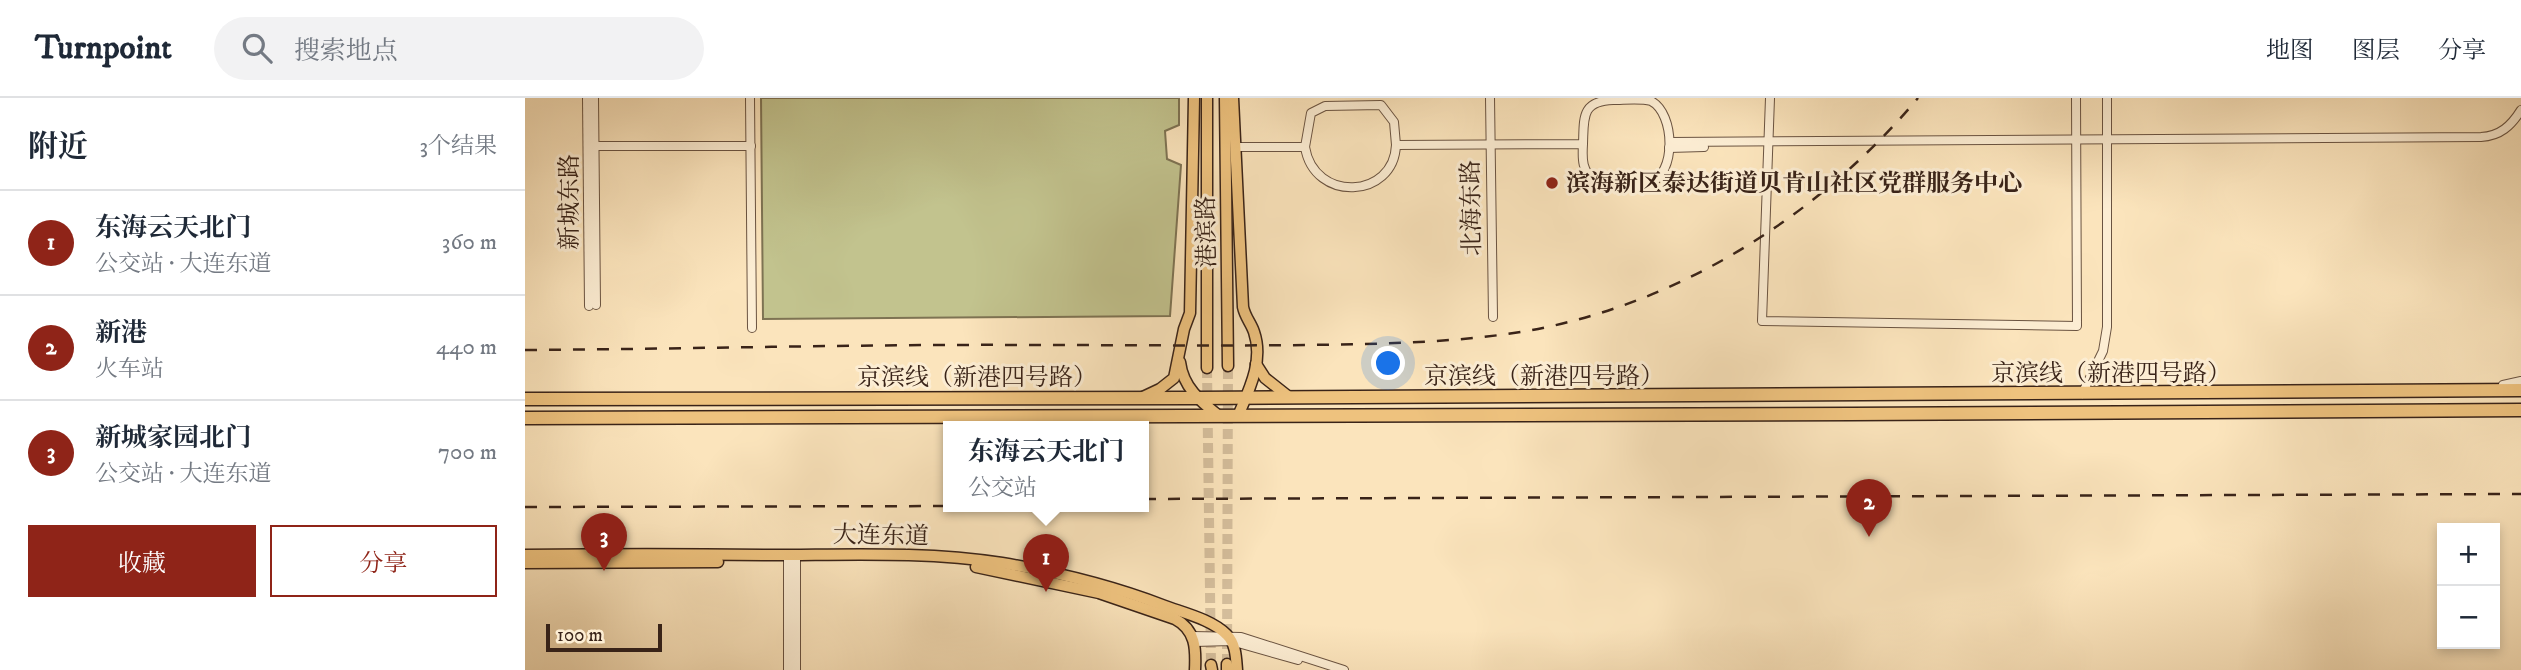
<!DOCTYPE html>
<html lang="zh">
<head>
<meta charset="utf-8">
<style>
	:root { --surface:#fff; --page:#f2f2f3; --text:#1f2937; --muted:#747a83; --line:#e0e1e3; --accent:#8f2418 }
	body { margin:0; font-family:"IM FELL DW Pica","Noto Serif SC",serif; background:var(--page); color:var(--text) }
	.controls { position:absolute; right:21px; bottom:21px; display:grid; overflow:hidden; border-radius:0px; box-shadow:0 4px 10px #0003 }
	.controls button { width:63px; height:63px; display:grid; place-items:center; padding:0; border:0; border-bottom:2px solid var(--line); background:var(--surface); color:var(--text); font:35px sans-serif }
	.scale { position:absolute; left:21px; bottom:18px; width:116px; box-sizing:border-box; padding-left:7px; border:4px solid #392318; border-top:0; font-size:19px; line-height:24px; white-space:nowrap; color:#392318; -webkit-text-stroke:5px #fcedd3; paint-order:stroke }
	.you { position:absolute; left:864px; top:266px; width:24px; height:24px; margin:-18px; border:5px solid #fff; border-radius:50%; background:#1a73e8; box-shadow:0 0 0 10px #1a73e833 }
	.badge { display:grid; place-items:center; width:46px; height:46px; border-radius:50%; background:var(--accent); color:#fff; font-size:23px; font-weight:700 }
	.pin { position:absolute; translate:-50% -58px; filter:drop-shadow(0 2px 4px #0008) }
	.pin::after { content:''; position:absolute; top:37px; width:24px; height:21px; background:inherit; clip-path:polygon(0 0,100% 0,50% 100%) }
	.popup { position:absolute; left:418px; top:323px; width:206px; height:91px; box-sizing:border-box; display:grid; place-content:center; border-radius:0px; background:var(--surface); filter:drop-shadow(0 2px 5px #0005); font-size:23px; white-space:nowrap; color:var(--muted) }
	.popup b { font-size:26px; color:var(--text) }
	.popup::after { content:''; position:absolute; left:50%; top:100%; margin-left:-14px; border:14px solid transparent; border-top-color:var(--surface) }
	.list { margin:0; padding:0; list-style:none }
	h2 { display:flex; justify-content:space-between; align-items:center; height:91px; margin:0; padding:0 28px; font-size:30px }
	h2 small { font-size:23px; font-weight:400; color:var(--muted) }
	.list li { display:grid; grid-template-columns:46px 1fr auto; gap:21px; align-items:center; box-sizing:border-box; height:105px; padding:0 28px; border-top:2px solid var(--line) }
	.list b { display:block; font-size:26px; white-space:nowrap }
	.list p { margin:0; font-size:23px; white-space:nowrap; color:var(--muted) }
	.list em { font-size:23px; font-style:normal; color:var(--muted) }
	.actions { display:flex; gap:14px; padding:21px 28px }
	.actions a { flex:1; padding:16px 0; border:2px solid var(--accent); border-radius:0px; text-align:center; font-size:24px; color:var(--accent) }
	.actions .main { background:var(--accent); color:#fff }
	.icon { flex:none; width:38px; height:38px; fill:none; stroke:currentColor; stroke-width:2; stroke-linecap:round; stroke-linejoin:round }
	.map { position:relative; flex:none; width:1996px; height:572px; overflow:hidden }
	header { display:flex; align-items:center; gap:42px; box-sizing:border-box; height:98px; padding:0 35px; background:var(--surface); border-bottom:2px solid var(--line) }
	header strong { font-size:33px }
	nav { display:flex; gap:38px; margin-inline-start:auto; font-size:24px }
	.search { width:490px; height:63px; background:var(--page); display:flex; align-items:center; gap:18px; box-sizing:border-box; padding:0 24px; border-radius:38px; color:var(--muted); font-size:26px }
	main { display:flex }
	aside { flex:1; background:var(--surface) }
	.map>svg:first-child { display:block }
	.green { fill:#c2c38e; stroke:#7e7353; stroke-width:2 }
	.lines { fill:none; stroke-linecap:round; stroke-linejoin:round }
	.major-tunnel { stroke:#d4bd9b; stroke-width:10; stroke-dasharray:10 5; stroke-linecap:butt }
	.minor-casing { stroke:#6a5341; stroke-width:10 }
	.major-casing { stroke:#392318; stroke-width:13 }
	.highway-casing { stroke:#392318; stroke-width:15 }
	.minor { stroke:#fcedd3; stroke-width:8 }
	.major { stroke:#eec27e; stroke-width:10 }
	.highway { stroke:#eec27e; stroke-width:12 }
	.rail { stroke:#392318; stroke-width:2.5; stroke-dasharray:12 12; stroke-linecap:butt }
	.poi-dot { fill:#8f2418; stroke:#fcedd3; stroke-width:2.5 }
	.labels { text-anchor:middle; stroke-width:6; stroke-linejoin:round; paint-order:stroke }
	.poi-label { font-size:24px; font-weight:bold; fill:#392318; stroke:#fcedd3; text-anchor:start }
	.street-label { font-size:24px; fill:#392318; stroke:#fcedd3 }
</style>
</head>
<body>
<header>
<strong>Turnpoint</strong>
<div class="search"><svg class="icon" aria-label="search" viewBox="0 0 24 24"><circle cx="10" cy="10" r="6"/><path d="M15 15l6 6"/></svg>搜索地点</div>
<nav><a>地图</a><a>图层</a><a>分享</a></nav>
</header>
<main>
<aside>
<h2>附近<small>3个结果</small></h2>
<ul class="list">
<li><span class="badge">1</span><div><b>东海云天北门</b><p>公交站 · 大连东道</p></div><em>360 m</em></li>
<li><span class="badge">2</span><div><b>新港</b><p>火车站</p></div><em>440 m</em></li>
<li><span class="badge">3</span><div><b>新城家园北门</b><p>公交站 · 大连东道</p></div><em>700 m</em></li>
</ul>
<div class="actions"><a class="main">收藏</a><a>分享</a></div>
</aside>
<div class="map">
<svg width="1996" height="572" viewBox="0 0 1996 572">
	<rect width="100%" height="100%" fill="#fbe4bc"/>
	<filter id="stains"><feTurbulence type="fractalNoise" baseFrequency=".00286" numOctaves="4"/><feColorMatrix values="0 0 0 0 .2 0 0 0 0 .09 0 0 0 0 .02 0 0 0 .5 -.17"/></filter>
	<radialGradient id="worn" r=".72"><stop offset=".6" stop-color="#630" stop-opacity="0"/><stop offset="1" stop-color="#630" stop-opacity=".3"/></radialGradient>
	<polygon class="green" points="236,0 654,0 654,27 640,33 642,61 656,67 645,218 238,221"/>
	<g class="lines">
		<g class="major-tunnel">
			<polyline points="682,270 686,567"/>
			<polyline points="702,566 703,268"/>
		</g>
		<g class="minor-casing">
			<g id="minor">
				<polyline points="62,0 64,208"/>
				<polyline points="69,0 71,207"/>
				<polyline points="225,0 227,230"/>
				<polyline points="965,0 968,219"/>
				<polyline points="1245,0 1237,223 1552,228 1551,0"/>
				<path d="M1145,44l811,-5c19,-1 30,-11 40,-27"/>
				<polyline points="66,48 226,48"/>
				<path d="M711,49h69l6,-34 14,-7 56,-1 13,17 2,23 187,-1c1,-26 -2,-43 30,-44 11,0 28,-2 38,1 24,12 26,74 -2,82 -12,4 -42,1 -54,-2 -13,-10 -13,-21 -12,-37"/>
				<path d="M780,49c9,56 89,52 91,-2"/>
				<polyline points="1144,50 1179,49"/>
				<polyline points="1978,287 1996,283"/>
				<polyline points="1557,296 1578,253 1582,229 1582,0"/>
				<polyline points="271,456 271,572"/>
				<polyline points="263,457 263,572"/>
				<polyline points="668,538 716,539 819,572"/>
				<polyline points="670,544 706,543 773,562"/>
			</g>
		</g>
		<g class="major-casing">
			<g id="major">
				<polyline points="700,0 703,268"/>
				<path d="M708,0l10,209c2,10 8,16 11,25 10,29 -5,58 -16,84"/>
				<path d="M655,264c3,25 20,39 39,54"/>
				<polyline points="731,266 740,280 764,299"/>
				<polyline points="682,270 682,0"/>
				<polyline points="618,299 635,291 649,280 659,231 665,215 669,0"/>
				<path d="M0,457c81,-1 162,-1 244,0 77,0 156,-4 233,8 54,9 111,23 163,43 19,7 48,14 62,29 9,9 9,23 10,35"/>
				<polyline points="0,465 193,464"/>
				<path d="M451,469l123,26 76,26c21,11 21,30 20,51"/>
				<polyline points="686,567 687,572"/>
				<polyline points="702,572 702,566"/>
			</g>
		</g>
		<g class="highway-casing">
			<g id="highway">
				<polyline points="0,301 672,300 1996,292"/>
				<polyline points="0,320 1327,316 1996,312"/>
			</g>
		</g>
		<use href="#minor" class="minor"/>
		<use href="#major" class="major"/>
		<use href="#highway" class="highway"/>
		<g class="rail">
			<path d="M0,252c169,-1 339,-6 508,-5 91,0 182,1 273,0 74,-1 148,-2 221,-14 152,-27 292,-115 391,-233"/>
			<polyline points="619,401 1996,396"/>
			<polyline points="0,409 452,408"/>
		</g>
	</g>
	<circle class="poi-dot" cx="1027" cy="85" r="7"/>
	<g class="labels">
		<g class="poi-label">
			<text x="1041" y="93">滨海新区泰达街道贝肯山社区党群服务中心</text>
		</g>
		<g class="street-label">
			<text transform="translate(44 104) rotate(-90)" y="8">新城东路</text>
			<text transform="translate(946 110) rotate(-91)" y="8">北海东路</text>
			<text transform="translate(681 134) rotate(-91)" y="8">港滨路</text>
			<text x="1586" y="283">京滨线（新港四号路）</text>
			<text x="1019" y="286">京滨线（新港四号路）</text>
			<text x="452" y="287">京滨线（新港四号路）</text>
			<text transform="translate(356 437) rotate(1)" y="8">大连东道</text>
		</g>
	</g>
	<rect width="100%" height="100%" filter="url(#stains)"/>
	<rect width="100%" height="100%" fill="url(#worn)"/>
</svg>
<div class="controls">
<button>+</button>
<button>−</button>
</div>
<div class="scale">100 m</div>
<div class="you"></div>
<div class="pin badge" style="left:521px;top:494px">1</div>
<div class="popup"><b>东海云天北门</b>公交站</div>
<div class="pin badge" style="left:1344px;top:439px">2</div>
<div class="pin badge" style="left:79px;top:473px">3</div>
</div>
</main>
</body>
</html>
